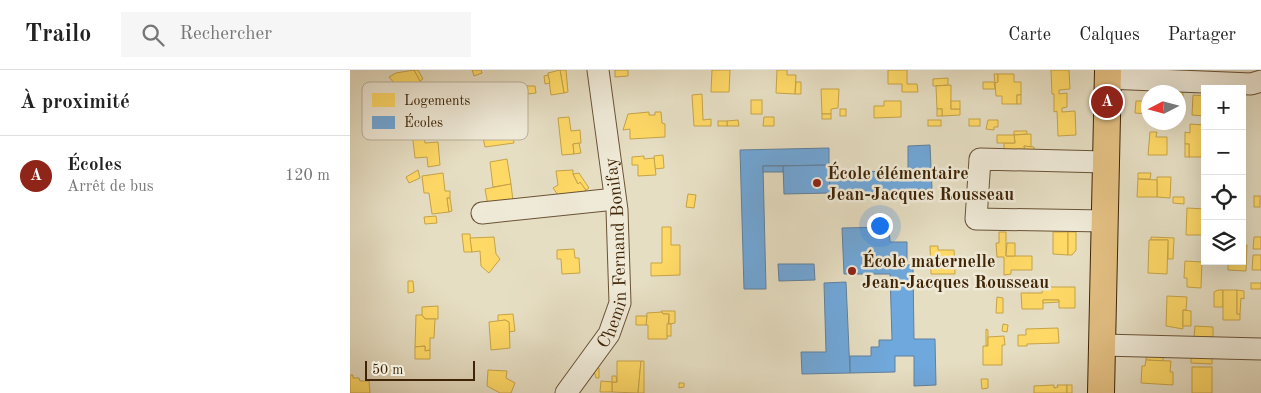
<!DOCTYPE html>
<html lang="fr">
<head>
<meta charset="utf-8">
<style>
	:root { --surface:#fff; --page:#f6f6f6; --text:#222; --muted:#767676; --line:#e0e0e0; --accent:#8f2418 }
	body { margin:0; font-family:"Old Standard TT",serif; background:var(--page); color:var(--text) }
	.controls { position:absolute; right:15px; top:15px; display:grid; overflow:hidden; border-radius:0px; box-shadow:0 5px 20px #0002 }
	.controls button { width:45px; height:45px; display:grid; place-items:center; padding:0; border:0; border-bottom:1px solid var(--line); background:var(--surface); color:var(--text); font:25px sans-serif }
	.compass { position:absolute; left:791px; top:15px; width:45px; height:45px; border-radius:50%; background:var(--surface); box-shadow:0 5px 20px #0002; rotate:264deg }
	.scale { position:absolute; left:15px; bottom:12px; width:110px; box-sizing:border-box; padding-left:5px; border:2px solid #3f2406; border-top:0; font-size:14px; line-height:18px; white-space:nowrap; color:#3f2406; -webkit-text-stroke:4px #efead8; paint-order:stroke }
	.you { position:absolute; left:529px; top:155px; width:18px; height:18px; margin:-12px; border:4px solid #fff; border-radius:50%; background:#1a73e8; box-shadow:0 0 0 8px #1a73e833 }
	.badge { display:grid; place-items:center; width:32px; height:32px; border-radius:50%; background:var(--accent); color:#fff; font-size:16px; font-weight:700 }
	.pin { position:absolute; translate:-50% -50%; border:2px solid #fff; box-shadow:0 1px 5px #0006 }
	.list { margin:0; padding:0; list-style:none }
	h2 { display:flex; justify-content:space-between; align-items:center; height:65px; margin:0; padding:0 20px; font-size:21px }
	h2 small { font-size:16px; font-weight:400; color:var(--muted) }
	.list li { display:grid; grid-template-columns:32px 1fr auto; gap:15px; align-items:center; box-sizing:border-box; height:80px; padding:0 20px; border-top:1px solid var(--line) }
	.list b { display:block; font-size:19px; white-space:nowrap }
	.list p { margin:0; font-size:16px; white-space:nowrap; color:var(--muted) }
	.list em { font-size:16px; font-style:normal; color:var(--muted) }
	.icon { flex:none; width:28px; height:28px; fill:none; stroke:currentColor; stroke-width:2; stroke-linecap:round; stroke-linejoin:round }
	.map { position:relative; flex:none; width:911px; height:323px; overflow:hidden }
	header { display:flex; align-items:center; gap:30px; box-sizing:border-box; height:70px; padding:0 25px; background:var(--surface); border-bottom:1px solid var(--line) }
	header strong { font-size:24px }
	nav { display:flex; gap:28px; margin-inline-start:auto; font-size:18px }
	.search { width:350px; height:45px; background:var(--page); display:flex; align-items:center; gap:12px; box-sizing:border-box; padding:0 18px; border-radius:0px; color:var(--muted); font-size:19px }
	main { display:flex }
	aside { flex:1; background:var(--surface) }
	.map>svg:first-child { display:block }
	.homes { fill:#ffd966; stroke:#c5a349 }
	.schools { fill:#6fa8dc; stroke:#61809c }
	.lines { fill:none; stroke-linecap:round; stroke-linejoin:round }
	.minor-casing { stroke:#695235; stroke-width:23 }
	.major-casing { stroke:#3f2406; stroke-width:28 }
	.minor { stroke:#efead8; stroke-width:21 }
	.major { stroke:#e3bf82; stroke-width:26 }
	.poi-dot { fill:#8f2418; stroke:#efead8; stroke-width:2 }
	.labels { text-anchor:middle; stroke-width:5; stroke-linejoin:round; paint-order:stroke }
	.poi-label { font-size:18px; font-weight:bold; fill:#3f2406; stroke:#efead8; text-anchor:start }
	.street-label { font-size:18px; fill:#3f2406; stroke:#efead8 }
	.key { fill:#efead8; stroke:#baaf99; stroke-width:1 }
	.key-label { font-size:14px; fill:#3f2406 }
</style>
</head>
<body>
<header>
<strong>Trailo</strong>
<div class="search"><svg class="icon" aria-label="search" viewBox="0 0 24 24"><circle cx="10" cy="10" r="6"/><path d="M15 15l6 6"/></svg>Rechercher</div>
<nav><a>Carte</a><a>Calques</a><a>Partager</a></nav>
</header>
<main>
<aside>
<h2>À proximité<small></small></h2>
<ul class="list">
<li><span class="badge">A</span><div><b>Écoles</b><p>Arrêt de bus</p></div><em>120 m</em></li>
</ul>
</aside>
<div class="map">
<svg width="911" height="323" viewBox="0 0 911 323">
	<rect width="100%" height="100%" fill="#e6dec3"/>
	<filter id="stains"><feTurbulence type="fractalNoise" baseFrequency=".004" numOctaves="4"/><feColorMatrix values="0 0 0 0 .2 0 0 0 0 .09 0 0 0 0 .02 0 0 0 .5 -.17"/></filter>
	<radialGradient id="worn" r=".72"><stop offset=".6" stop-color="#630" stop-opacity="0"/><stop offset="1" stop-color="#630" stop-opacity=".3"/></radialGradient>
	<g class="homes">
		<polygon points="64,0 85,35 71,42 66,32 60,35 48,13 45,14 39,7 46,3"/>
		<polygon points="64,0 68,0 73,9 70,11"/>
		<polygon points="122,0 131,0 132,3 124,6"/>
		<polygon points="210,0 216,0 218,22 214,23"/>
		<polygon points="210,0 214,23 201,25 198,3"/>
		<polygon points="265,0 278,0 278,6 265,7"/>
		<polygon points="362,0 380,0 379,22 361,22"/>
		<polygon points="427,0 437,0 437,5 446,5 445,24 426,23"/>
		<polygon points="538,0 557,0 557,14 567,14 568,22 552,22 552,14 538,14"/>
		<polygon points="701,0 719,0 720,19 709,20 709,24 717,23 717,37 712,38 712,42 725,41 726,65 708,66 707,41 704,42 704,24 702,24"/>
		<polygon points="644,4 648,4 648,12 645,13"/>
		<polygon points="648,4 664,4 664,12 671,12 671,25 667,25 667,34 652,34 652,26 646,26 645,13 648,12"/>
		<polygon points="198,5 200,13 195,14 194,6"/>
		<polygon points="598,8 598,15 583,16 583,9"/>
		<polygon points="446,12 451,12 451,24 445,24"/>
		<polygon points="633,12 644,12 645,19 633,19"/>
		<polygon points="826,14 833,14 833,28 828,27 828,22 825,22"/>
		<polygon points="601,15 601,39 610,39 610,45 592,46 592,39 587,39 586,16"/>
		<polygon points="177,16 185,16 186,23 178,24"/>
		<polygon points="471,19 489,19 488,38 481,39 481,44 472,44"/>
		<polygon points="352,24 353,50 361,49 361,56 344,56 342,25"/>
		<rect x="667" y="25" width="4" height="9"/>
		<polygon points="843,25 855,26 855,46 842,45"/>
		<rect x="401" y="30" width="11" height="14"/>
		<polygon points="534,31 551,31 551,47 524,48 524,36 534,36"/>
		<rect x="601" y="31" width="9" height="8"/>
		<polygon points="786,31 798,31 798,44 785,43"/>
		<rect x="490" y="39" width="6" height="7"/>
		<rect x="587" y="39" width="5" height="7"/>
		<polygon points="299,42 299,45 305,45 305,42 311,42 312,53 315,54 315,67 280,69 280,59 273,60 278,44"/>
		<rect x="472" y="44" width="9" height="5"/>
		<polygon points="219,47 221,61 230,60 231,73 223,74 224,84 212,85 208,48"/>
		<polygon points="414,47 424,47 424,56 413,56"/>
		<rect x="619" y="49" width="11" height="7"/>
		<polygon points="388,50 389,56 377,56 377,51"/>
		<rect x="578" y="50" width="13" height="6"/>
		<polygon points="638,50 648,50 648,57 644,57 644,60 636,59"/>
		<rect x="368" y="51" width="9" height="5"/>
		<polygon points="840,54 855,55 855,87 839,87 839,74 835,74 835,62 840,63"/>
		<polygon points="150,59 151,63 162,60 164,73 135,77 132,62"/>
		<polygon points="73,60 75,73 88,72 90,95 78,97 77,87 65,88 62,62"/>
		<polygon points="664,61 677,61 677,64 664,65"/>
		<polygon points="800,62 807,62 806,67 817,67 817,85 798,85"/>
		<polygon points="681,64 681,77 674,76 675,80 654,81 654,73 665,73 664,65"/>
		<polygon points="647,65 664,65 665,73 647,73"/>
		<polygon points="229,73 231,83 224,84 223,74"/>
		<rect x="835" y="74" width="4" height="13"/>
		<polygon points="674,76 684,77 684,83 675,83"/>
		<polygon points="313,85 314,98 305,99 304,86"/>
		<polygon points="294,86 294,89 304,88 306,105 288,106 288,95 282,95 282,87"/>
		<polygon points="157,89 161,114 143,117 140,92"/>
		<polygon points="68,100 70,108 59,113 56,107"/>
		<polygon points="223,100 223,104 228,114 230,112 236,120 224,128 211,129 203,118 208,115 206,101"/>
		<polygon points="93,103 95,121 100,121 100,128 97,128 99,142 82,144 79,123 74,123 72,106"/>
		<polygon points="229,103 239,118 236,120 230,112 228,114 223,104"/>
		<polygon points="788,103 801,103 800,109 788,109"/>
		<polygon points="807,107 821,107 820,128 807,127"/>
		<polygon points="788,109 807,110 807,127 787,127"/>
		<polygon points="161,114 163,131 138,135 135,119"/>
		<polygon points="338,124 346,125 344,138 336,137"/>
		<rect x="904" y="126" width="6" height="11"/>
		<polygon points="823,127 834,127 834,134 823,133"/>
		<polygon points="97,128 100,128 102,141 99,142"/>
		<polygon points="837,138 855,139 855,165 836,165"/>
		<polygon points="86,146 87,153 75,154 74,147"/>
		<polygon points="312,157 321,157 321,175 330,175 330,205 301,206 301,193 312,193"/>
		<polygon points="649,162 656,162 656,186 682,186 682,200 661,200 661,204 654,205 654,187 647,187 646,173 649,173"/>
		<polygon points="703,162 718,162 718,185 703,184"/>
		<polygon points="718,162 726,162 726,180 722,185 718,185"/>
		<polygon points="112,164 120,164 122,182 114,182"/>
		<polygon points="144,167 146,184 150,189 139,203 131,196 130,181 122,182 120,168"/>
		<polygon points="801,167 824,168 823,189 818,189 818,170 801,170"/>
		<polygon points="904,167 911,167 911,179 903,179"/>
		<polygon points="799,170 818,170 817,204 798,203"/>
		<polygon points="657,173 665,173 665,186 656,186"/>
		<polygon points="892,175 897,175 896,201 878,200 878,191 892,191"/>
		<polygon points="580,176 588,176 588,180 604,180 605,204 581,204"/>
		<polygon points="224,179 225,188 229,188 230,203 212,204 211,189 207,189 207,180"/>
		<polygon points="903,185 911,185 911,200 902,200"/>
		<polygon points="835,191 852,192 851,218 837,217 837,208 834,208"/>
		<polygon points="58,211 63,211 64,222 58,223"/>
		<rect x="901" y="213" width="10" height="6"/>
		<polygon points="693,217 725,217 725,238 709,238 709,230 693,230 693,239 672,239 671,223 692,223"/>
		<polygon points="868,220 873,220 873,237 864,237 864,222"/>
		<polygon points="873,220 887,220 887,244 890,244 890,250 873,250"/>
		<polygon points="887,220 894,221 894,229 891,228 890,244 887,244"/>
		<polygon points="817,226 837,227 836,240 833,240 833,259 816,256"/>
		<polygon points="647,227 653,228 653,243 646,243"/>
		<polygon points="693,230 709,230 709,232 693,233"/>
		<polygon points="88,236 88,249 75,249 72,245 72,237"/>
		<polygon points="833,240 841,241 841,256 833,256"/>
		<polygon points="311,241 325,241 325,253 319,254 319,244 313,244"/>
		<polygon points="312,242 313,244 319,244 317,269 298,269 298,255 296,255 297,243"/>
		<polygon points="163,244 165,261 159,262 159,252 155,250 148,251 148,245"/>
		<polygon points="66,245 72,245 75,249 85,249 84,268 80,268 80,280 75,281 75,276 65,277"/>
		<polygon points="286,246 297,246 296,255 286,255"/>
		<polygon points="155,250 159,252 160,278 141,280 139,252"/>
		<rect x="317" y="254" width="4" height="12"/>
		<polygon points="653,254 658,255 657,262 652,261"/>
		<polygon points="845,256 863,257 863,267 844,267"/>
		<polygon points="708,258 709,273 677,274 677,276 668,276 668,265 676,265 676,259"/>
		<polygon points="636,259 638,260 638,276 636,276"/>
		<polygon points="654,266 655,275 652,275 652,295 633,295 633,276 638,276 638,267"/>
		<polygon points="75,276 75,281 80,280 80,289 65,289 65,277"/>
		<polygon points="797,283 813,284 813,291 796,290"/>
		<polygon points="841,284 862,285 862,294 841,293"/>
		<polygon points="796,290 821,291 820,302 823,302 823,315 791,313 792,296 795,296"/>
		<polygon points="267,291 291,291 288,323 262,322 262,312 267,312"/>
		<polygon points="291,291 294,291 294,323 288,323"/>
		<polygon points="247,297 249,298 249,308 246,308 244,301"/>
		<rect x="842" y="297" width="20" height="26"/>
		<polygon points="138,300 157,301 156,308 165,313 161,323 150,323 137,316"/>
		<polygon points="0,305 3,305 3,308 9,308 10,311 19,311 20,323 0,323"/>
		<polygon points="262,306 266,306 267,312 262,312"/>
		<polygon points="631,309 638,309 638,318 632,319"/>
		<polygon points="251,311 262,312 262,322 250,322"/>
		<polygon points="329,313 334,313 334,317 329,318"/>
		<polygon points="704,315 704,318 708,317 707,315 717,315 717,323 684,323 684,316"/>
		<rect x="717" y="315" width="5" height="8"/>
	</g>
	<g class="schools">
		<polygon points="580,75 582,119 565,120 565,123 480,125 479,102 558,101 558,76"/>
		<polygon points="479,78 479,95 413,96 416,219 394,219 390,80"/>
		<polygon points="479,95 480,123 434,124 433,96"/>
		<rect x="413" y="96" width="20" height="6"/>
		<polygon points="539,157 540,172 557,172 557,192 551,192 552,195 563,195 564,269 585,269 586,315 564,316 564,286 545,286 545,302 500,303 500,286 521,286 521,277 529,277 529,270 542,270 540,204 494,204 492,158"/>
		<polygon points="428,194 464,194 465,210 429,211"/>
		<polygon points="496,212 500,303 452,304 451,282 476,282 474,213"/>
	</g>
	<g class="lines">
		<g class="minor-casing">
			<g id="minor">
				<polyline points="757,8 901,14 911,11"/>
				<polyline points="132,143 265,129"/>
				<polyline points="755,151 626,149 630,89 755,92"/>
				<polyline points="752,275 911,279"/>
				<path id="s1" d="M216,323l43,-59 11,-31 -3,-93 -19,-140"/>
			</g>
		</g>
		<g class="major-casing">
			<polyline id="major" points="751,323 758,0"/>
		</g>
		<use href="#minor" class="minor"/>
		<use href="#major" class="major"/>
	</g>
	<g class="poi-dot">
		<circle cx="467" cy="113" r="5"/>
		<circle cx="502" cy="201" r="5"/>
	</g>
	<g class="labels">
		<g class="poi-label">
			<text x="477" y="109">École élémentaire<tspan x="477" dy="21">Jean-Jacques Rousseau</tspan></text>
			<text x="512" y="197">École maternelle<tspan x="512" dy="21">Jean-Jacques Rousseau</tspan></text>
		</g>
		<g class="street-label">
			<text dy="6" stroke="none"><textPath href="#s1" startOffset="155">Chemin Fernand Bonifay</textPath></text>
		</g>
	</g>
	<rect x="12" y="12" width="166" height="58" rx="8" class="key"/>
	<rect x="22" y="23" width="23" height="14" fill="#ffd966"/>
	<rect x="22" y="46" width="23" height="13" fill="#6fa8dc"/>
	<g class="key-label">
		<text x="54" y="35">Logements</text>
		<text x="54" y="57">Écoles</text>
	</g>
	<rect width="100%" height="100%" filter="url(#stains)"/>
	<rect width="100%" height="100%" fill="url(#worn)"/>
</svg>
<div class="controls">
<button>+</button>
<button>−</button>
<button><svg class="icon" aria-label="locate" viewBox="0 0 24 24"><circle cx="12" cy="12" r="6"/><path d="M12 2v4M12 18v4M2 12h4M18 12h4"/></svg></button>
<button><svg class="icon" aria-label="layers" viewBox="0 0 24 24"><path d="M12 4l9 5-9 5-9-5zM3 14l9 5 9-5"/></svg></button>
</div>
<svg class="compass" viewBox="-18 -18 36 36"><path d="M0-13l5 13h-10z" fill="#e53935"/><path d="M0 13l5-13h-10z" fill="#767676"/></svg>
<div class="scale">50 m</div>
<div class="you"></div>
<div class="pin badge" style="left:757px;top:32px">A</div>
</div>
</main>
</body>
</html>
